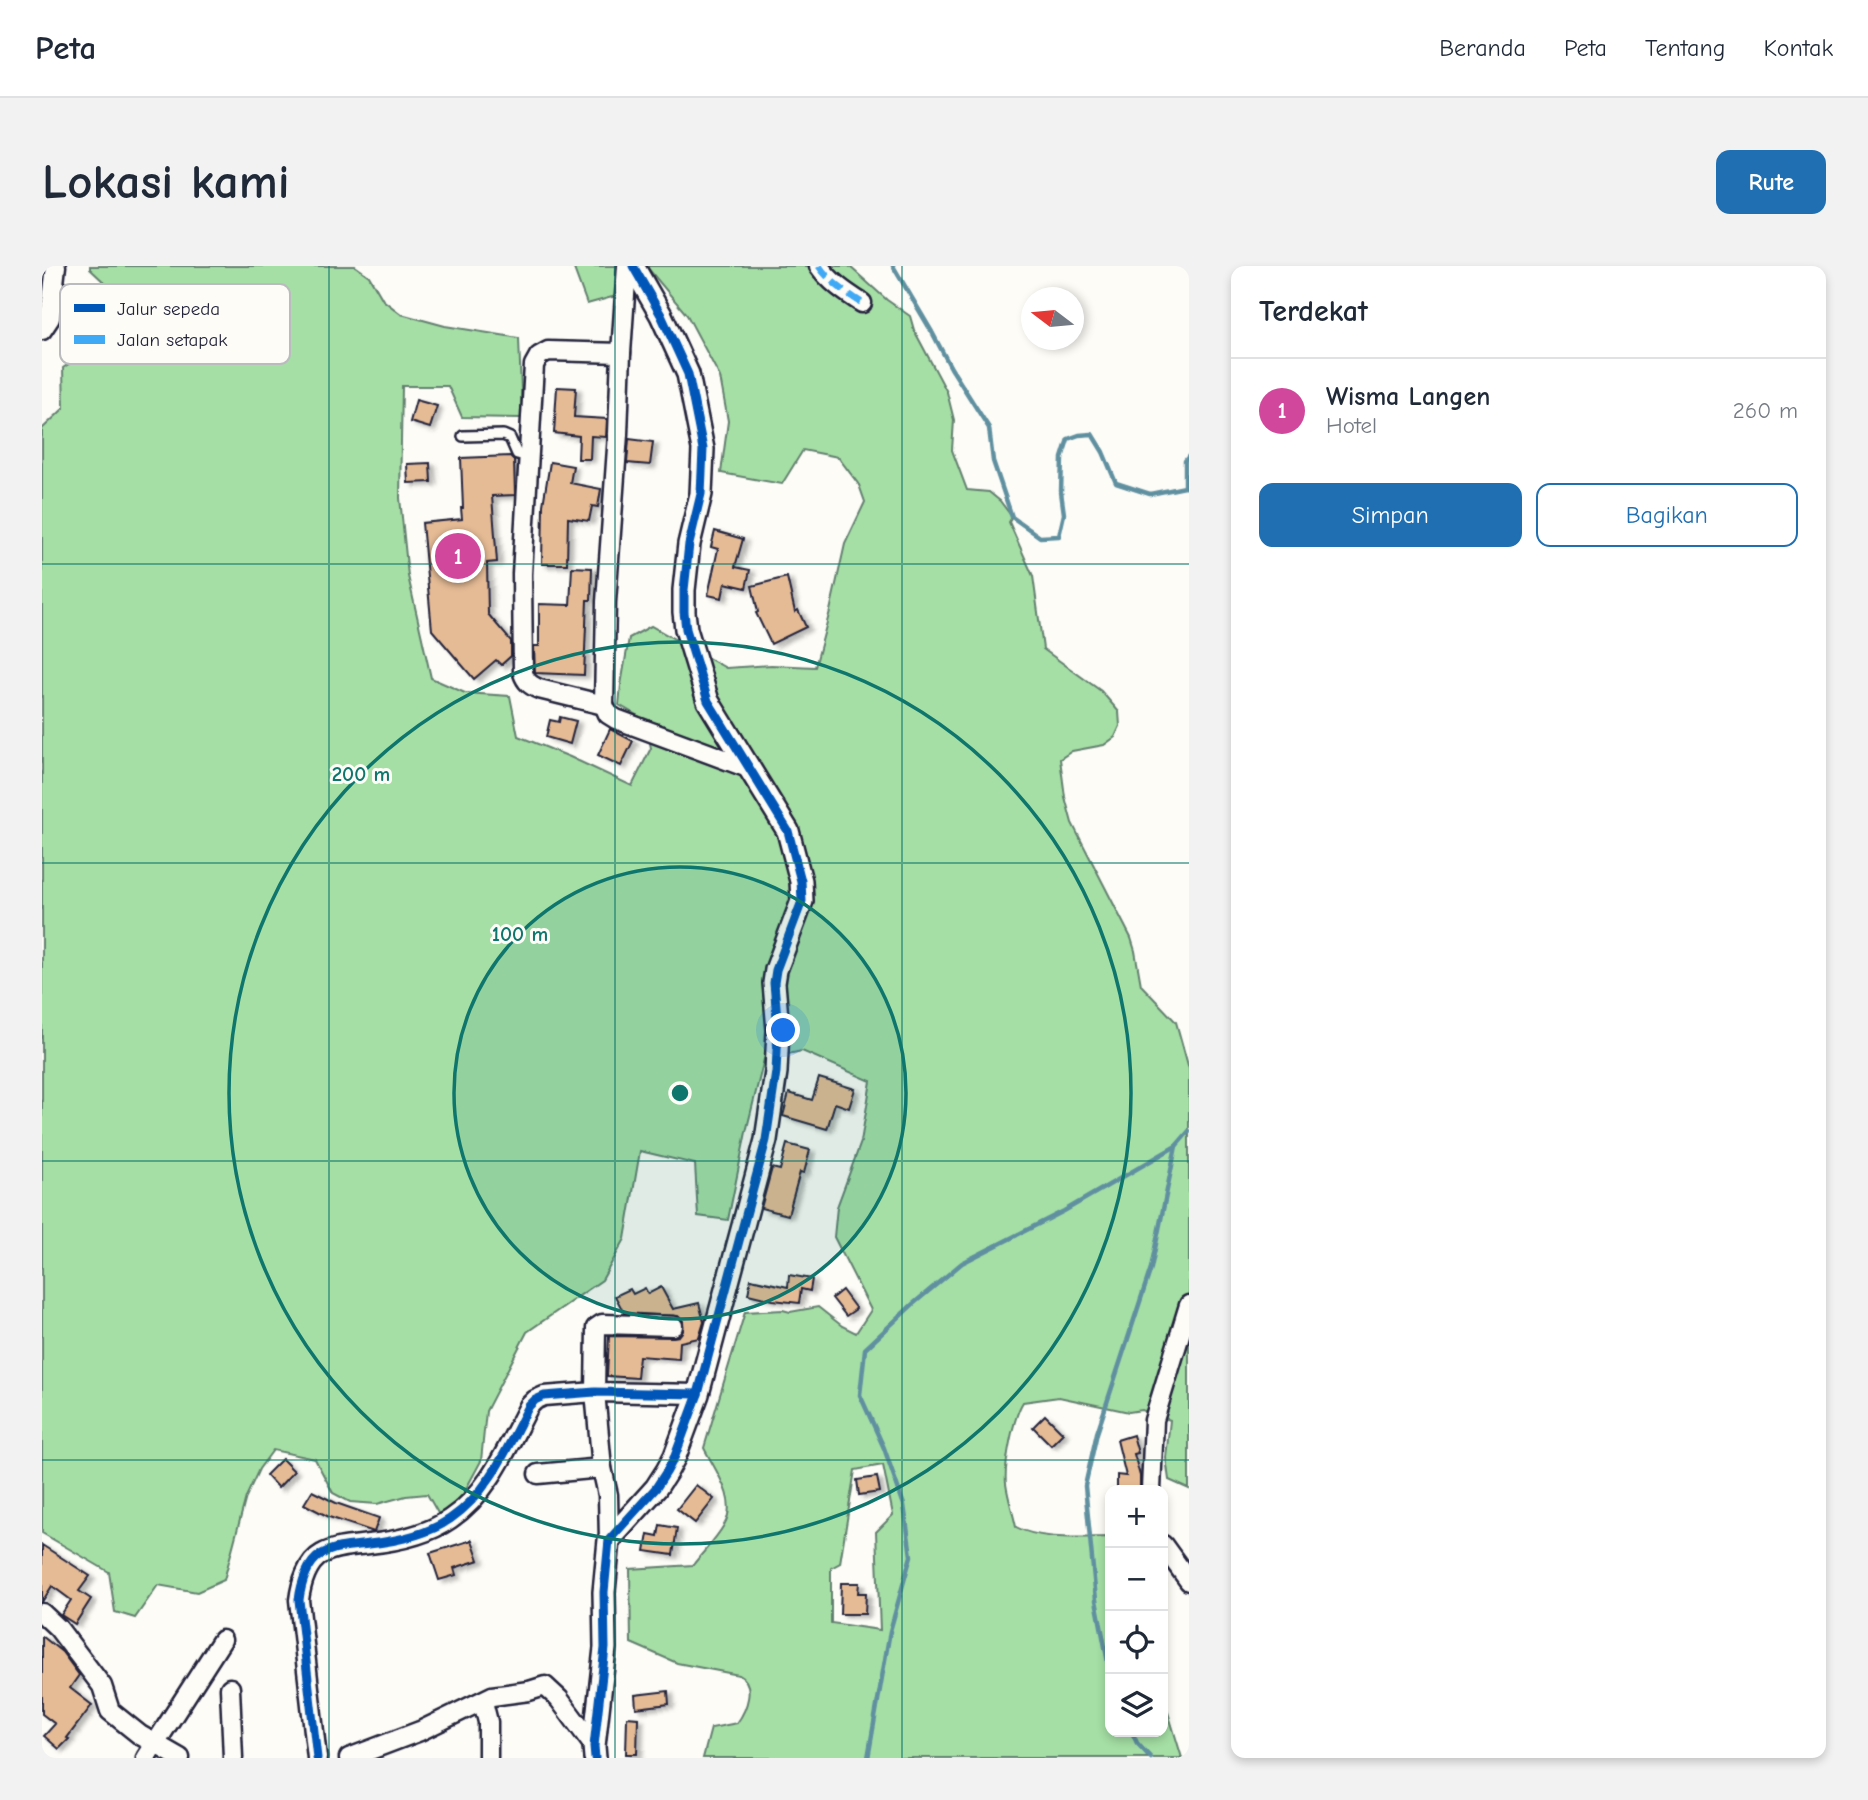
<!DOCTYPE html>
<html lang="id">
<head>
<meta charset="utf-8">
<style>
	:root { --surface:#fff; --page:#f2f2f3; --text:#1f2937; --muted:#747a83; --line:#e0e1e3; --accent:#1f6fb2 }
	body { margin:0; font-family:"Comic Neue",sans-serif; background:var(--page); color:var(--text) }
	.controls { position:absolute; right:21px; bottom:21px; display:grid; overflow:hidden; border-radius:14px; box-shadow:0 4px 10px #0003 }
	.controls button { width:63px; height:63px; display:grid; place-items:center; padding:0; border:0; border-bottom:2px solid var(--line); background:var(--surface); color:var(--text); font:35px sans-serif }
	.compass { position:absolute; left:979px; top:21px; width:63px; height:63px; border-radius:50%; background:var(--surface); box-shadow:0 4px 10px #0003; rotate:286deg }
	.you { position:absolute; left:742px; top:765px; width:24px; height:24px; margin:-18px; border:5px solid #fff; border-radius:50%; background:#1a73e8; box-shadow:0 0 0 10px #1a73e833 }
	.badge { display:grid; place-items:center; width:46px; height:46px; border-radius:50%; background:var(--accent); color:#fff; font-size:23px; font-weight:700 }
	.pin { position:absolute; translate:-50% -50%; border:4px solid #fff; box-shadow:0 2px 7px #0006 }
	.list { margin:0; padding:0; list-style:none }
	h2 { display:flex; justify-content:space-between; align-items:center; height:91px; margin:0; padding:0 28px; font-size:30px }
	h2 small { font-size:23px; font-weight:400; color:var(--muted) }
	.list li { display:grid; grid-template-columns:46px 1fr auto; gap:21px; align-items:center; box-sizing:border-box; height:105px; padding:0 28px; border-top:2px solid var(--line) }
	.list b { display:block; font-size:26px; white-space:nowrap }
	.list p { margin:0; font-size:23px; white-space:nowrap; color:var(--muted) }
	.list em { font-size:23px; font-style:normal; color:var(--muted) }
	.actions { display:flex; gap:14px; padding:21px 28px }
	.actions a { flex:1; padding:16px 0; border:2px solid var(--accent); border-radius:14px; text-align:center; font-size:24px; color:var(--accent) }
	.actions .main { background:var(--accent); color:#fff }
	.icon { flex:none; width:38px; height:38px; fill:none; stroke:currentColor; stroke-width:2; stroke-linecap:round; stroke-linejoin:round }
	.map { position:relative; flex:none; width:1147px; height:1492px; overflow:hidden; border-radius:14px }
	header { display:flex; align-items:center; gap:42px; box-sizing:border-box; height:98px; padding:0 35px; background:var(--surface); border-bottom:2px solid var(--line) }
	header strong { font-size:33px }
	nav { display:flex; gap:38px; margin-inline-start:auto; font-size:24px }
	.intro { display:flex; align-items:center; justify-content:space-between; box-sizing:border-box; height:168px; padding:0 42px }
	h1 { margin:0; font-size:49px }
	.button { padding:18px 32px; border-radius:14px; background:var(--accent); color:#fff; font-size:24px; font-weight:700 }
	main { display:flex; gap:42px; padding:0 42px }
	aside { flex:1; background:var(--surface); border-radius:14px; box-shadow:0 4px 10px #0003 }
	.map>svg:first-child { display:block }
	.green { fill:#a5dfa5; stroke:#648070; stroke-width:2; fill-rule:evenodd }
	.lines { fill:none; stroke-linecap:round; stroke-linejoin:round }
	.stream { stroke:#6090a0; stroke-width:4.5 }
	.building { fill:#e5bb95; stroke:#22223b; stroke-width:2; filter:url(#shadow) }
	.service-casing { stroke:#22223b; stroke-width:14 }
	.minor-casing { stroke:#22223b; stroke-width:23 }
	.tertiary-casing { stroke:#22223b; stroke-width:26 }
	.service { stroke:#fdfcf7; stroke-width:9 }
	.minor { stroke:#fdfcf7; stroke-width:18 }
	.tertiary { stroke:#fdfcf7; stroke-width:21 }
	.quiet { stroke:#3fa9f5; stroke-width:7; stroke-dasharray:14 7; stroke-linecap:butt }
	.cycleway-casing { stroke:#fdfcf7; stroke-width:13 }
	.cycleway { stroke:#0057b8; stroke-width:9 }
	.grid { fill:none; stroke:#0f766e; stroke-width:2; stroke-opacity:0.55 }
	.ring { fill:none; stroke:#0f766e; stroke-width:3.5 }
	.key { fill:#fdfcf7; stroke:#bbbbbf; stroke-width:2 }
	.key-label { font-size:19px; fill:#22223b }
	.centre { fill:#0f766e; stroke:#fdfcf7; stroke-width:3.5 }
	.ring-label { font-size:21px; text-anchor:middle; font-weight:bold; fill:#0f766e; stroke:#fdfcf7; stroke-width:6; stroke-linejoin:round; paint-order:stroke }
</style>
</head>
<body>
<header>
<strong>Peta</strong>
<nav><a>Beranda</a><a>Peta</a><a>Tentang</a><a>Kontak</a></nav>
</header>
<div class="intro"><h1>Lokasi kami</h1><a class="button">Rute</a></div>
<main>
<div class="map">
<svg width="1147" height="1492" viewBox="0 0 1147 1492">
	<defs>
		<filter id="shadow"><feDropShadow dx="5" dy="3" stdDeviation="2" flood-color="#0004"/></filter>
	</defs>
	<rect width="100%" height="100%" fill="#fdfcf7"/>
	<filter id="ink" filterUnits="userSpaceOnUse"><feTurbulence type="fractalNoise" baseFrequency=".0143" numOctaves="2"/><feDisplacementMap in="SourceGraphic" scale="14" xChannelSelector="R" yChannelSelector="G"/><feConvolveMatrix kernelMatrix="1 2 1 2 8 2 1 2 1" color-interpolation-filters="sRGB"/></filter>
	<g filter="url(#ink)">
		<g class="green">
			<path d="M48,0h265l14,10 14,24 18,14 44,12 74,12 3,80 -60,-1 -14,-31h-46l-2,112 8,78 23,102 34,15 45,3 8,40 52,21 62,29 19,-38 -6,-28 -26,-15 2,-20 8,-47 22,-12 75,42 45,-3 44,2 15,-56 15,-67 20,-42 -6,-17 -21,-28 -35,-7 -21,34 -61,-11 7,-52 -8,-44 -33,-62 -41,-49h203l38,34 23,16 4,14 33,62 7,28 -2,30 15,40 22,2 11,9 12,16 -3,5 24,54 10,73 58,42 18,21 1,14 -5,11 -11,8 -32,6 -12,8 5,38 7,26 59,115 4,13 6,34 35,37 13,47v420l-20,-9 -3,-22 4,-38 -28,-10 -13,2 -70,-15 -36,5c-10,16 -19,63 -17,82 2,14 7,29 10,43 25,14 67,10 94,10v195h53v-36l19,62h-479l8,-30 26,-5c9,-12 20,-39 2,-48l-62,-12 -46,-20 -1,-74 63,-4c10,-13 23,-26 31,-40 15,-24 -9,-55 -20,-77l41,-136 38,-2 7,2 28,-5 24,19 14,7 15,-23 -37,-73 3,-30 24,-65 10,-61 -69,-30 -38,8 -18,73 -18,88 -30,-4 -3,-52 -55,-13 -15,88 -23,41 -75,52 -41,79 -5,50 -20,37 -22,17 -12,-21 -21,2 -29,8 -27,-2 -17,-9 -18,-34 -42,-9 -14,19 -13,28 -22,83 -27,12 -39,-7 -23,33 -20,-6 -6,-40 -67,-39v-1104l22,-21 -1,-40 47,-34 13,-34 -33,-31zM841,1199l10,50 -17,17 4,98 -49,-7v-55l9,-5 15,-93z"/>
			<polygon points="531,0 599,0 575,5 574,30 545,38"/>
		</g>
		<g class="lines">
			<g class="stream">
				<polyline points="851,0 890,66 909,102 947,162 951,195 970,251 998,271 1017,270 1022,248 1019,226 1020,192 1026,173 1037,169 1050,168 1061,186 1074,217 1108,228 1143,221 1143,195 1147,190"/>
				<polyline points="1068,1407 1054,1334 1043,1220 1055,1167 1109,1002 1134,880 1147,865"/>
				<polyline points="1090,1466 1095,1477 1109,1492"/>
				<polyline points="826,1492 848,1365 869,1290 862,1239 842,1182 818,1129 823,1083 871,1038 920,997 1022,945 1134,880"/>
			</g>
		</g>
		<g class="building">
			<polygon points="515,121 534,122 532,151 565,153 564,171 549,170 548,193 536,193 537,170 512,167"/>
			<polygon points="374,134 395,140 388,162 368,156"/>
			<polygon points="587,173 611,176 608,199 585,197"/>
			<polygon points="468,190 472,194 473,229 450,230 455,296 445,297 446,348 469,375 469,390 459,399 454,394 432,413 390,364 380,257 420,253 419,242 421,242 419,192"/>
			<polygon points="508,196 531,200 528,217 559,223 556,241 550,240 547,255 526,252 525,298 500,298 501,239"/>
			<polygon points="388,197 389,216 366,217 365,198"/>
			<polygon points="673,265 701,273 693,301 708,304 704,322 683,317 680,332 666,329 676,283 669,281"/>
			<polygon points="530,301 550,302 549,334 545,334 542,409 493,407 492,380 497,380 497,338 528,339"/>
			<polygon points="745,311 753,346 756,344 764,361 729,378 714,347 716,346 710,320"/>
			<polygon points="518,451 534,455 528,478 504,471 508,454 517,456"/>
			<polygon points="568,463 591,475 579,500 556,489"/>
			<polygon points="777,812 813,823 807,842 793,837 785,863 741,850 747,827 770,834"/>
			<polygon points="745,878 768,884 762,907 758,906 746,949 719,942 730,902 738,904"/>
			<polygon points="747,1009 770,1013 768,1025 759,1023 757,1037 731,1034 706,1028 709,1013 746,1021"/>
			<polygon points="619,1021 631,1043 657,1037 662,1056 657,1072 638,1076 637,1093 597,1090 595,1112 565,1110 567,1070 631,1071 637,1070 641,1065 641,1055 636,1050 582,1047 573,1030 588,1023 591,1028 603,1022 606,1028"/>
			<polygon points="800,1024 814,1043 804,1050 790,1032"/>
			<polygon points="1003,1149 1021,1167 1009,1179 991,1161"/>
			<polygon points="1091,1169 1096,1187 1092,1188 1098,1210 1098,1224 1075,1223 1075,1209 1084,1210 1075,1174"/>
			<polygon points="240,1193 252,1205 236,1222 224,1209"/>
			<polygon points="835,1211 838,1226 817,1229 815,1214"/>
			<polygon points="654,1219 672,1233 653,1257 635,1243"/>
			<polygon points="270,1225 294,1237 337,1252 332,1266 287,1251 262,1238"/>
			<polygon points="618,1259 635,1262 631,1289 603,1285 606,1268 616,1270"/>
			<polygon points="430,1274 437,1294 412,1302 414,1309 397,1314 388,1287"/>
			<polygon points="0,1279 48,1310 37,1325 49,1333 33,1358 19,1349 29,1334 10,1320 0,1336"/>
			<polygon points="799,1317 817,1317 816,1327 824,1327 823,1348 798,1348"/>
			<polygon points="0,1370 20,1386 37,1409 28,1422 50,1439 25,1472 27,1473 17,1483 2,1470 13,1458 0,1448"/>
			<polygon points="626,1425 627,1438 594,1442 593,1429"/>
			<polygon points="585,1451 596,1452 595,1488 584,1488"/>
		</g>
		<g class="lines">
			<g class="service-casing">
				<polyline id="service" points="421,170 461,169 468,172 475,188 487,191"/>
			</g>
			<g class="minor-casing">
				<g id="minor">
					<polyline points="585,0 579,87 576,168 564,336 562,439 566,448 574,453 709,503"/>
					<path d="M777,0c11,16 26,26 43,37"/>
					<polyline points="0,64 8,52 14,0"/>
					<path d="M562,439l-65,-16c-9,-4 -13,-7 -16,-16l-1,-99 12,-209 5,-9 9,-5 73,2"/>
					<polyline points="496,1208 560,1202"/>
					<polyline points="1109,1224 1112,1154 1147,1039"/>
					<polyline points="567,1274 566,1229 560,1202 553,1126 554,1062 560,1058 631,1060"/>
					<polyline points="1121,1279 1147,1315"/>
					<polyline points="0,1347 16,1362 60,1420 68,1445 98,1469 138,1492"/>
					<polyline points="188,1422 191,1492"/>
					<polyline points="441,1436 446,1456 446,1492"/>
					<polyline points="104,1492 180,1374"/>
					<path d="M275,1492l-18,-158c2,-16 8,-38 23,-46 14,-8 32,-8 47,-10 28,-3 58,-9 81,-25 39,-26 58,-73 79,-113l6,-6 9,-4 51,-4 103,2"/>
					<polyline points="307,1492 378,1465 450,1430 487,1425 503,1420 517,1433 552,1480"/>
				</g>
			</g>
			<g class="tertiary-casing">
				<polyline id="tertiary" points="553,1492 552,1480 563,1382 562,1326 567,1274 614,1222 625,1205 633,1190 656,1128 724,874 734,806 736,764 732,717 734,704 760,635 759,615 746,565 666,435 644,363 642,346 642,324 647,278 659,228 661,183 646,108 619,49 591,0"/>
			</g>
			<use href="#service" class="service"/>
			<use href="#minor" class="minor"/>
			<use href="#tertiary" class="tertiary"/>
			<path class="quiet" d="M777,0c11,16 26,26 43,37"/>
			<g class="cycleway-casing">
				<g id="cycleway">
					<path d="M275,1492l-18,-158c2,-16 8,-38 23,-46 14,-8 32,-8 47,-10 28,-3 58,-9 81,-25 39,-26 58,-73 79,-113l6,-6 9,-4 51,-4 103,2"/>
					<polyline points="553,1492 552,1480 563,1382 562,1326 567,1274 614,1222 625,1205 633,1190 656,1128 724,874 734,806 736,764 732,717 734,704 760,635 759,615 746,565 666,435 644,363 642,346 642,324 647,278 659,228 661,183 646,108 619,49 591,0"/>
				</g>
			</g>
			<use href="#cycleway" class="cycleway"/>
		</g>
	</g>
	<path class="grid" d="M287,0v1492M573,0v1492M860,0v1492M0,298h1147M0,597h1147M0,895h1147M0,1194h1147"/>
	<circle cx="638" cy="827" r="226" fill="#0f766e" fill-opacity=".12"/>
	<g class="ring">
		<circle cx="638" cy="827" r="226"/>
		<circle cx="638" cy="827" r="451"/>
	</g>
	<rect x="18" y="18" width="230" height="80" rx="10" class="key"/>
	<rect x="32" y="38" width="31" height="8" fill="#0057b8"/>
	<rect x="32" y="69" width="31" height="9" fill="#3fa9f5"/>
	<g class="key-label">
		<text x="75" y="49">Jalur sepeda</text>
		<text x="75" y="80">Jalan setapak</text>
	</g>
	<circle cx="638" cy="827" r="10" class="centre"/>
	<g class="ring-label">
		<text x="319" y="515">200 m</text>
		<text x="478" y="675">100 m</text>
	</g>
</svg>
<div class="controls">
<button>+</button>
<button>−</button>
<button><svg class="icon" aria-label="locate" viewBox="0 0 24 24"><circle cx="12" cy="12" r="6"/><path d="M12 2v4M12 18v4M2 12h4M18 12h4"/></svg></button>
<button><svg class="icon" aria-label="layers" viewBox="0 0 24 24"><path d="M12 4l9 5-9 5-9-5zM3 14l9 5 9-5"/></svg></button>
</div>
<svg class="compass" viewBox="-18 -18 36 36"><path d="M0-13l5 13h-10z" fill="#e53935"/><path d="M0 13l5-13h-10z" fill="#747a83"/></svg>
<div class="you"></div>
<div class="pin badge" style="left:416px;top:290px;background:#d1479c">1</div>
</div>
<aside>
<h2>Terdekat<small></small></h2>
<ul class="list">
<li><span class="badge" style="background:#d1479c">1</span><div><b>Wisma Langen</b><p>Hotel</p></div><em>260 m</em></li>
</ul>
<div class="actions"><a class="main">Simpan</a><a>Bagikan</a></div>
</aside>
</main>
</body>
</html>
